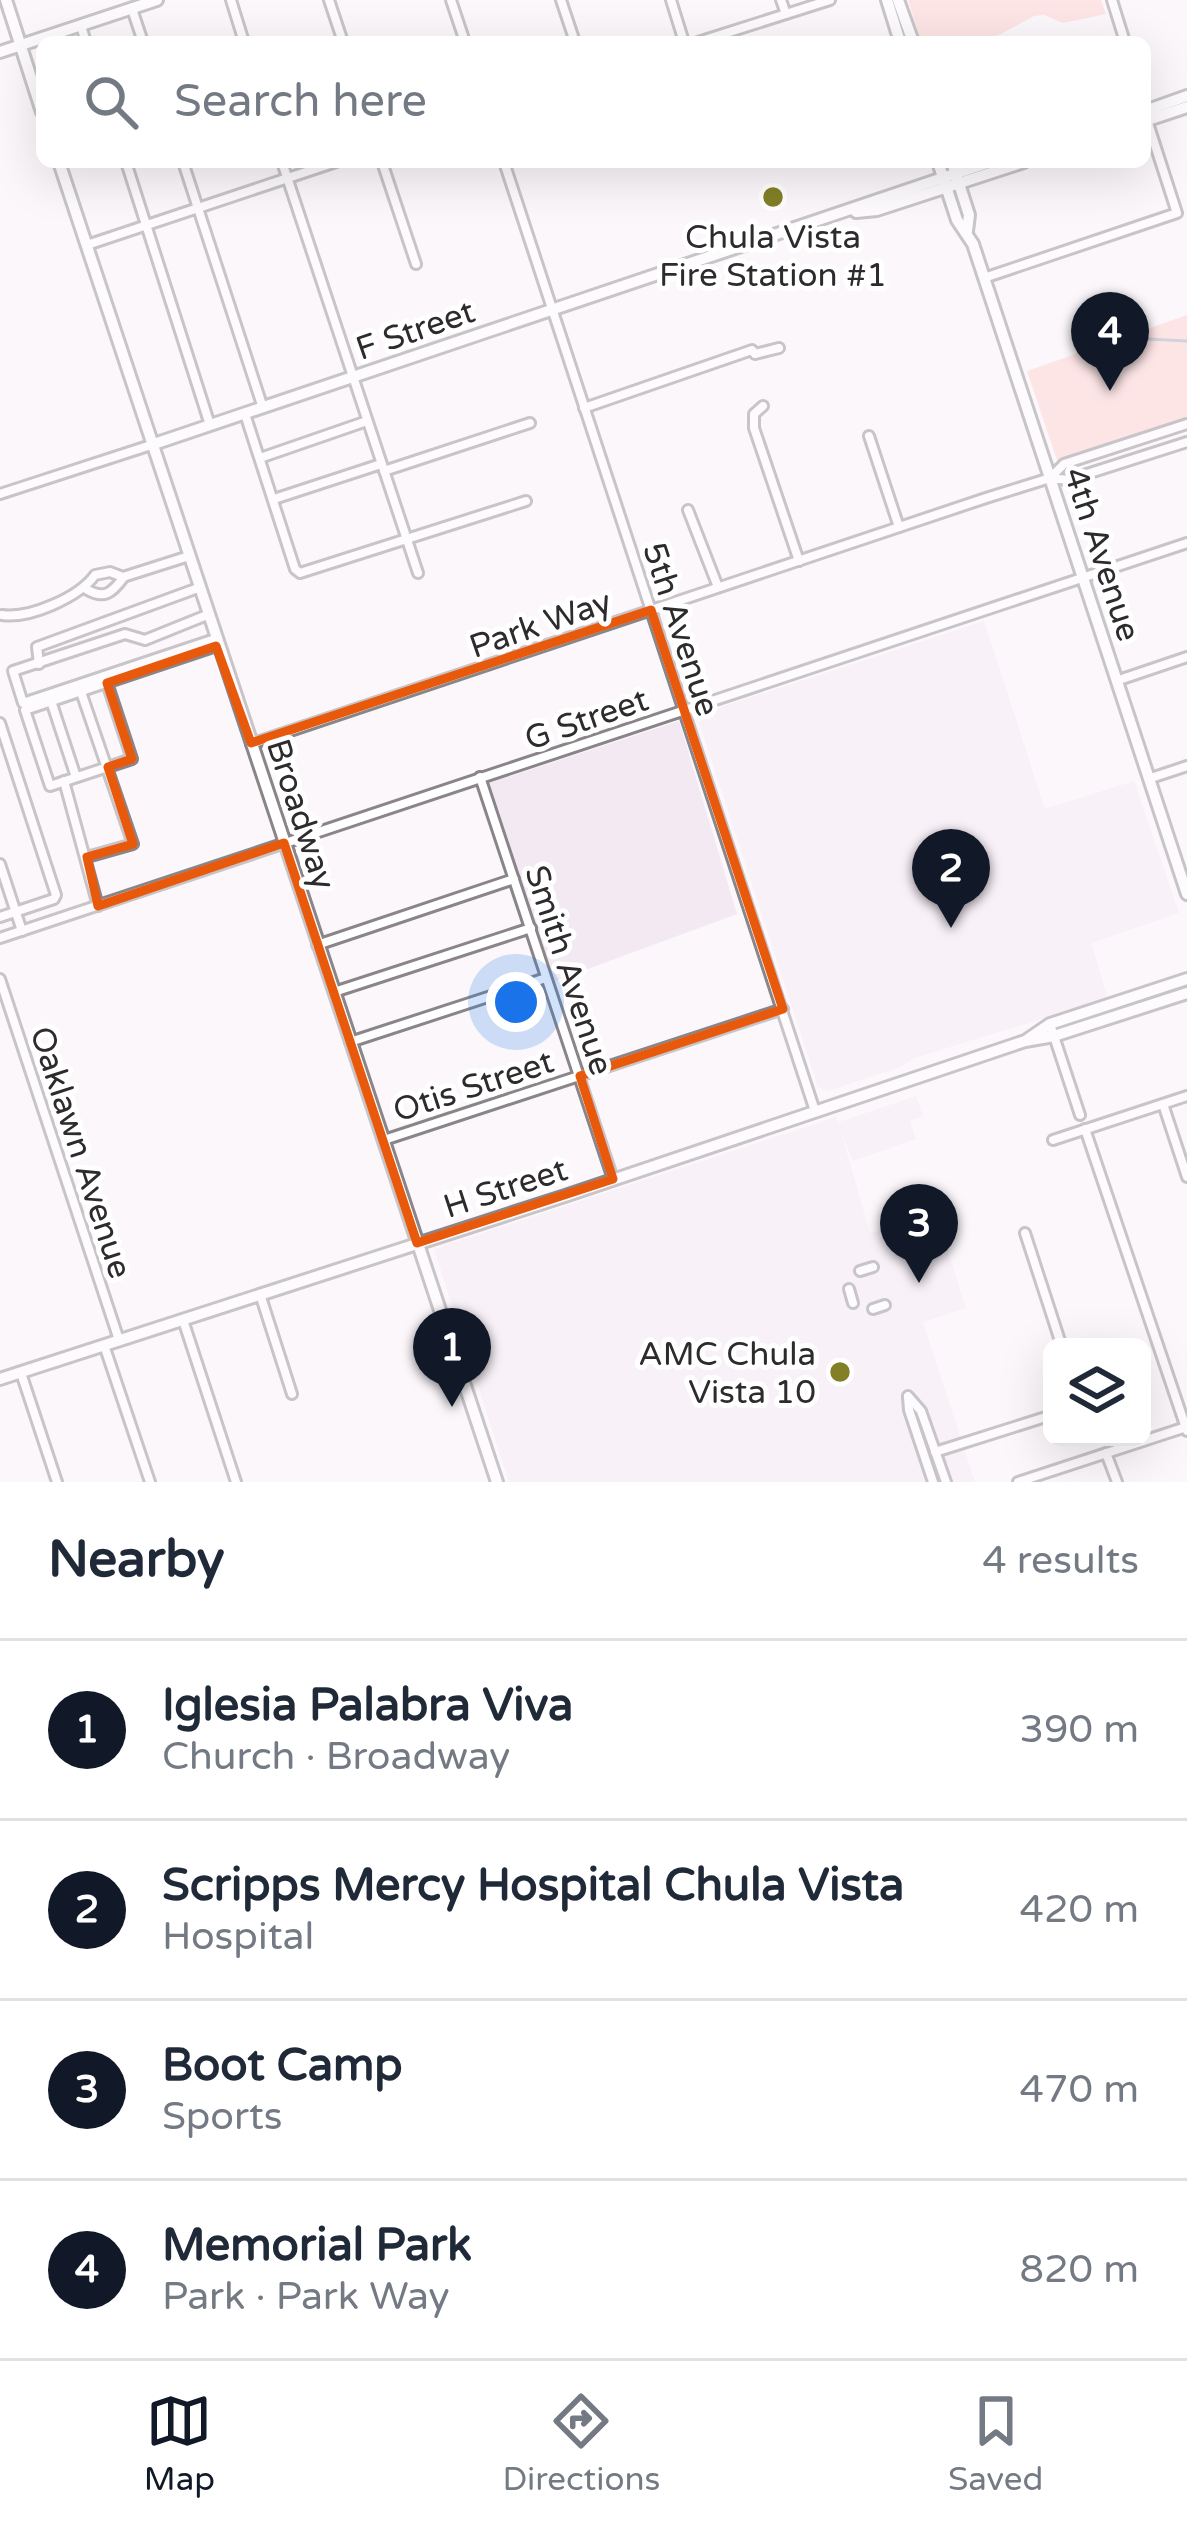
<!DOCTYPE html>
<html lang="en">
<head>
<meta charset="utf-8">
<style>
	:root { --surface:#fff; --page:#f6f6f7; --text:#1f2937; --muted:#747a83; --line:#e0e1e3; --accent:#111827 }
	body { margin:0; font-family:"Varela Round",sans-serif; background:var(--page); color:var(--text) }
	.controls { position:absolute; right:36px; bottom:36px; display:grid; overflow:hidden; border-radius:18px; box-shadow:0 12px 48px #0002 }
	.controls button { width:108px; height:108px; display:grid; place-items:center; padding:0; border:0; border-bottom:3px solid var(--line); background:var(--surface); color:var(--text); font:60px sans-serif }
	.you { position:absolute; left:516px; top:1002px; width:42px; height:42px; margin:-30px; border:9px solid #fff; border-radius:50%; background:#1a73e8; box-shadow:0 0 0 18px #1a73e833 }
	.badge { display:grid; place-items:center; width:78px; height:78px; border-radius:50%; background:var(--accent); color:#fff; font-size:39px; font-weight:700 }
	.pin { position:absolute; translate:-50% -99px; filter:drop-shadow(0 3px 6px #0008) }
	.pin::after { content:''; position:absolute; top:63px; width:42px; height:36px; background:inherit; clip-path:polygon(0 0,100% 0,50% 100%) }
	.list { margin:0; padding:0; list-style:none }
	h2 { display:flex; justify-content:space-between; align-items:center; height:156px; margin:0; padding:0 48px; font-size:51px }
	h2 small { font-size:39px; font-weight:400; color:var(--muted) }
	.list li { display:grid; grid-template-columns:78px 1fr auto; gap:36px; align-items:center; box-sizing:border-box; height:180px; padding:0 48px; border-top:3px solid var(--line) }
	.list b { display:block; font-size:45px; white-space:nowrap }
	.list p { margin:0; font-size:39px; white-space:nowrap; color:var(--muted) }
	.list em { font-size:39px; font-style:normal; color:var(--muted) }
	.icon { flex:none; width:66px; height:66px; fill:none; stroke:currentColor; stroke-width:2; stroke-linecap:round; stroke-linejoin:round }
	.map { position:relative; flex:none; width:1187px; height:1482px; overflow:hidden }
	.search { position:absolute; background:var(--surface); box-shadow:0 12px 48px #0002; left:36px; right:36px; top:36px; height:132px; display:flex; align-items:center; gap:30px; box-sizing:border-box; padding:0 42px; border-radius:18px; color:var(--muted); font-size:45px }
	.sheet { height:876px; background:var(--surface) }
	nav { display:flex; justify-content:space-around; align-items:center; box-sizing:border-box; height:168px; border-top:3px solid var(--line); background:var(--surface); font-size:33px; color:var(--muted) }
	nav a { display:grid; justify-items:center; gap:6px }
	nav .on { color:var(--accent) }
	.map>svg:first-child { display:block }
	.built { fill:#f3e9f3 }
	.green { fill:#ffcecc }
	.lines { fill:none; stroke-linecap:round; stroke-linejoin:round }
	.stream { stroke:#a1a8b9; stroke-width:3 }
	.minor-casing { stroke:#898589; stroke-width:14 }
	.major-casing { stroke:#898589; stroke-width:16 }
	.minor { stroke:#fff; stroke-width:8 }
	.major { stroke:#fff; stroke-width:10 }
	.marked { fill:none; stroke:#e8590c; stroke-width:9; stroke-linejoin:round }
	.poi-dot { fill:#827f27; stroke:#fff; stroke-width:4.5 }
	.labels { text-anchor:middle; stroke-width:10; stroke-linejoin:round; paint-order:stroke }
	.poi-label { font-size:33px; fill:#2d2b2d; stroke:#fff }
	.street-label { font-size:33px; fill:#2d2b2d; stroke:#fff }
</style>
</head>
<body>
<div class="map">
<svg width="1187" height="1482" viewBox="0 0 1187 1482">
	<rect width="100%" height="100%" fill="#fbf7fb"/>
	<g class="built">
		<polygon points="984,621 1045,809 1134,781 1179,913 1091,943 1108,999 914,1058 898,1068 828,1091 818,1087 697,715"/>
		<polygon points="679,721 737,914 555,981 487,784"/>
		<polygon points="916,1096 923,1116 910,1121 916,1139 853,1161 841,1132 870,1233 936,1214 966,1308 923,1322 975,1482 509,1482 434,1249 836,1117 839,1122"/>
	</g>
	<g class="green">
		<polygon points="908,0 1101,0 1106,14 1063,23 1044,15 1034,16 1001,34 977,42 921,42"/>
		<polygon points="1187,315 1187,418 1058,463 1027,371"/>
	</g>
	<g class="lines">
		<polyline class="stream" points="1123,349 1148,339 1187,341"/>
		<g class="minor-casing">
			<g id="minor">
				<polyline points="231,0 244,42"/>
				<polyline points="329,0 343,42"/>
				<polyline points="451,0 465,42"/>
				<polyline points="561,0 575,42"/>
				<polyline points="671,0 684,42"/>
				<polyline points="781,0 786,14"/>
				<polyline points="1112,0 1125,42"/>
				<polyline points="132,9 143,42"/>
				<polyline points="81,26 86,42"/>
				<polyline points="698,42 830,0"/>
				<polyline points="126,162 210,425"/>
				<polyline points="183,162 263,408"/>
				<polyline points="282,162 418,573"/>
				<polyline points="382,162 416,264"/>
				<polyline points="504,162 815,1111"/>
				<polyline points="87,245 336,162"/>
				<polyline points="984,278 1177,213 1146,117"/>
				<polyline points="763,406 754,414 754,428 799,561"/>
				<polyline points="584,408 752,350 755,354 779,348"/>
				<polyline points="245,414 295,569 300,573 526,501"/>
				<polyline points="869,436 899,527"/>
				<polyline points="260,458 367,421"/>
				<polyline points="384,471 530,423"/>
				<polyline points="1051,477 1064,464 1187,424"/>
				<polyline points="0,494 151,445"/>
				<polyline points="274,499 381,464"/>
				<polyline points="688,510 718,587"/>
				<path d="M86,589c18,11 26,4 37,-11"/>
				<path d="M2,615c28,4 77,-18 93,-40l15,-3 13,5 66,-21"/>
				<polyline points="207,615 145,640 125,634 13,671 23,703 215,639"/>
				<polyline points="39,664 37,647 198,588"/>
				<polyline points="1116,681 1187,657"/>
				<polyline points="107,683 132,759 50,786 25,710 216,646"/>
				<polyline points="81,692 133,844 87,857"/>
				<polyline points="51,701 76,777"/>
				<polyline points="0,723 56,895 54,899 0,917"/>
				<polyline points="251,744 986,498 1050,478 1068,480 1187,442"/>
				<polyline points="480,777 613,1179"/>
				<polyline points="1151,778 1187,766"/>
				<polyline points="64,781 98,906"/>
				<polyline points="0,864 22,931"/>
				<polyline points="0,938 1187,543"/>
				<polyline points="317,945 514,879"/>
				<polyline points="0,979 119,1340"/>
				<polyline points="334,992 531,928"/>
				<polyline points="1050,1024 1080,1115"/>
				<polyline points="350,1042 546,978"/>
				<polyline points="1163,1104 1187,1177"/>
				<polyline points="1085,1129 1187,1431"/>
				<polyline points="384,1140 783,1009"/>
				<polyline points="1053,1140 1187,1096"/>
				<polyline points="1025,1233 1062,1347"/>
				<polyline points="860,1271 873,1267"/>
				<polyline points="849,1289 853,1303"/>
				<polyline points="260,1294 292,1394"/>
				<polyline points="873,1309 885,1305"/>
				<polyline points="183,1320 236,1482"/>
				<polyline points="104,1345 150,1482"/>
				<polyline points="21,1373 57,1482"/>
				<polyline points="908,1396 921,1411 946,1482"/>
				<polyline points="908,1397 909,1410 933,1482"/>
				<polyline points="935,1452 1052,1415"/>
				<polyline points="1106,1453 1117,1482"/>
				<polyline points="1018,1482 1186,1427"/>
			</g>
		</g>
		<g class="major-casing">
			<g id="major">
				<polyline points="6,0 42,112"/>
				<polyline points="887,0 900,42"/>
				<polyline points="898,0 913,42"/>
				<polyline points="0,52 157,0"/>
				<polyline points="1145,111 1187,96"/>
				<polyline points="1145,121 1187,107"/>
				<polyline points="59,162 497,1482"/>
				<polyline points="938,162 957,220 973,244 1187,894"/>
				<polyline points="952,162 969,215 967,231"/>
				<polyline points="856,212 877,210 1024,162"/>
				<polyline points="151,445 990,162"/>
				<polyline points="1028,1039 1050,1024 1187,979"/>
				<polyline points="0,1379 565,1196 1025,1041 1054,1036 1187,993"/>
			</g>
		</g>
		<use href="#minor" class="minor"/>
		<use href="#major" class="major"/>
	</g>
	<path d="M0 0H1187V1482H0ZM651,610l132,399 -203,67 33,103 -196,64 -133,-400 -186,63 -11,-49 46,-13 -25,-77 24,-8 -25,-76 109,-37 35,97z" fill="#fbf7fb" fill-opacity=".55" fill-rule="evenodd"/>
	<path class="marked" d="M651,610l132,399 -203,67 33,103 -196,64 -133,-400 -186,63 -11,-49 46,-13 -25,-77 24,-8 -25,-76 109,-37 35,97z"/>
	<g class="poi-dot">
		<circle cx="773" cy="197" r="12"/>
		<circle cx="840" cy="1372" r="12"/>
	</g>
	<g class="labels">
		<g class="poi-label">
			<text x="773" y="248">Chula Vista<tspan x="773" dy="38">Fire Station #1</tspan></text>
			<text x="816" y="1365" text-anchor="end">AMC Chula<tspan x="816" dy="38">Vista 10</tspan></text>
		</g>
		<g class="street-label">
			<text transform="translate(415 329) rotate(-19)" y="12">F Street</text>
			<text transform="translate(1103 554) rotate(72)" y="12">4th Avenue</text>
			<text transform="translate(540 623) rotate(-19)" y="12">Park Way</text>
			<text transform="translate(682 629) rotate(72)" y="12">5th Avenue</text>
			<text transform="translate(586 718) rotate(-19)" y="12">G Street</text>
			<text transform="translate(302 814) rotate(72)" y="12">Broadway</text>
			<text transform="translate(570 970) rotate(72)" y="12">Smith Avenue</text>
			<text transform="translate(473 1085) rotate(-18)" y="12">Otis Street</text>
			<text transform="translate(82 1152) rotate(72)" y="12">Oaklawn Avenue</text>
			<text transform="translate(505 1187) rotate(-18)" y="12">H Street</text>
		</g>
	</g>
</svg>
<div class="controls">
<button><svg class="icon" aria-label="layers" viewBox="0 0 24 24"><path d="M12 4l9 5-9 5-9-5zM3 14l9 5 9-5"/></svg></button>
</div>
<div class="you"></div>
<div class="pin badge" style="left:452px;top:1407px">1</div>
<div class="pin badge" style="left:951px;top:928px">2</div>
<div class="pin badge" style="left:919px;top:1283px">3</div>
<div class="pin badge" style="left:1110px;top:391px">4</div>
<div class="search"><svg class="icon" aria-label="search" viewBox="0 0 24 24"><circle cx="10" cy="10" r="6"/><path d="M15 15l6 6"/></svg>Search here</div>
</div>
<section class="sheet">
<h2>Nearby<small>4 results</small></h2>
<ul class="list">
<li><span class="badge">1</span><div><b>Iglesia Palabra Viva</b><p>Church · Broadway</p></div><em>390 m</em></li>
<li><span class="badge">2</span><div><b>Scripps Mercy Hospital Chula Vista</b><p>Hospital</p></div><em>420 m</em></li>
<li><span class="badge">3</span><div><b>Boot Camp</b><p>Sports</p></div><em>470 m</em></li>
<li><span class="badge">4</span><div><b>Memorial Park</b><p>Park · Park Way</p></div><em>820 m</em></li>
</ul>
</section>
<nav>
<a class="on"><svg class="icon" aria-label="map" viewBox="0 0 24 24"><path d="M3 6l6-2 6 2 6-2v14l-6 2-6-2-6 2zM9 4v14M15 6v14"/></svg>Map</a>
<a><svg class="icon" aria-label="directions" viewBox="0 0 24 24"><path d="M12 3l9 9-9 9-9-9zM9 14v-3h6M13 9l2 2-2 2"/></svg>Directions</a>
<a><svg class="icon" aria-label="saved" viewBox="0 0 24 24"><path d="M7 4h10v16l-5-4-5 4z"/></svg>Saved</a>
</nav>
</body>
</html>
